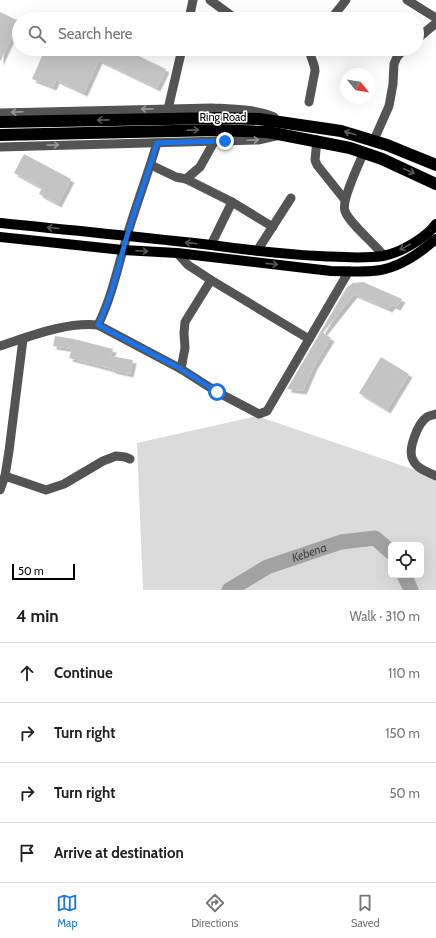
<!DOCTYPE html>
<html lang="en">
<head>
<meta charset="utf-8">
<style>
	:root { --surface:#fff; --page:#f6f6f6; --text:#202124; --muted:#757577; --line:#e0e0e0; --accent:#1a73e8 }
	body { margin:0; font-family:Cabin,sans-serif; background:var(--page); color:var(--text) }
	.controls { position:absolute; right:12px; bottom:12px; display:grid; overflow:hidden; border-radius:6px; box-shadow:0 4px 16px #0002 }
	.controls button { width:36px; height:36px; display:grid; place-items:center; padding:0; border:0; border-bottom:1px solid var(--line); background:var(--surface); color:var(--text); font:20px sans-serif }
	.compass { position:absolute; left:340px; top:68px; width:36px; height:36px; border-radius:50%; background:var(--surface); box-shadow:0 4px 16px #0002; rotate:120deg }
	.scale { position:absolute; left:12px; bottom:10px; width:63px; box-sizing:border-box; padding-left:4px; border:2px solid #000; border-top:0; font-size:11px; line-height:14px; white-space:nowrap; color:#000; -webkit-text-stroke:3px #fff; paint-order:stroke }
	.stop { position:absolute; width:12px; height:12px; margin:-9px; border:3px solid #1a73e8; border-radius:50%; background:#fff }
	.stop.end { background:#1a73e8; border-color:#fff; box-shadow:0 1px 4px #0008 }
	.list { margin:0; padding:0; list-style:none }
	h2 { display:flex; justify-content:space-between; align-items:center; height:52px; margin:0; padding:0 16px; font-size:17px }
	h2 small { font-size:13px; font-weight:400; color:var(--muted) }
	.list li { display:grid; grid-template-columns:26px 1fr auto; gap:12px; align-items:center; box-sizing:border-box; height:60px; padding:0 16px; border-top:1px solid var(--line) }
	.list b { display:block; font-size:15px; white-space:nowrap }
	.list em { font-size:13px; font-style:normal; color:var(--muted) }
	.icon { flex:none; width:22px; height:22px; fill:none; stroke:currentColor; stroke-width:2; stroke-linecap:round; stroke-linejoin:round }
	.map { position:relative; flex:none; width:436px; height:590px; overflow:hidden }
	.search { position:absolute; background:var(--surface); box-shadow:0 4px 16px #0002; left:12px; right:12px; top:12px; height:44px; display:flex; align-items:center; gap:10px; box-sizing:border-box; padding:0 14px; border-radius:22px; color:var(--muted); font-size:15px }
	.sheet { height:292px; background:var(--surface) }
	nav { display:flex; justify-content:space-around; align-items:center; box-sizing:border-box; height:56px; border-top:1px solid var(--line); background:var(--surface); font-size:11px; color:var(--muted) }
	nav a { display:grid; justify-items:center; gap:2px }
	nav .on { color:var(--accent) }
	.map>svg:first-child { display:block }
	.green { fill:#dbdbdb; fill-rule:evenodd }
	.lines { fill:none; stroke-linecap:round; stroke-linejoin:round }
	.river { stroke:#a2a2a2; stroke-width:15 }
	.building { fill:#c4c4c4; filter:url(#shadow) }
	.minor { stroke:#545454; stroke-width:9 }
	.major { stroke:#000; stroke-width:10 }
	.highway { stroke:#000; stroke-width:12 }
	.oneway { stroke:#989898 }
	.oneway2 { stroke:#595959 }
	.route { stroke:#1a73e8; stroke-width:5 }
	.labels { text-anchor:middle; stroke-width:3.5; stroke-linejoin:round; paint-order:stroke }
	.street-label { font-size:11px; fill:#000; stroke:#fff }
	.water-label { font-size:12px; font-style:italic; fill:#434343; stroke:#fff }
</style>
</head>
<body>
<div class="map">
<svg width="436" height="590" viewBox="0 0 436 590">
	<defs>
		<filter id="shadow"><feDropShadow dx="3.5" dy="3.5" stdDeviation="0" flood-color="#0004"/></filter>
	</defs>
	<rect width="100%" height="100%" fill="#fff"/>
	<path class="green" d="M257,416l161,55 18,9v110h-293l-6,-147zM391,545h30v30h-30z"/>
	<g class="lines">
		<g class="river">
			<polyline points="404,575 411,590"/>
			<path id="s1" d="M229,590l38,-23 74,-25 34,-4 16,14"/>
		</g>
	</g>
	<g class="building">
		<polygon points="0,12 19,21 0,62"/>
		<polygon points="45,49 124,49 166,69 157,88 99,60 84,93 56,80 53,87 32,79"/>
		<polygon points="24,154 71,179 58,204 39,194 42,188 14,173"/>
		<polygon points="363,282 402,299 397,307 392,305 389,309 354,294 323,333 331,338 314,366 303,391 287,389 347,287 353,283"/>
		<polygon points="55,336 74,339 113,349 111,356 133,360 130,374 112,370 112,369 69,358 72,349 53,346"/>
		<polygon points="381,357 409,374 387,410 359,393"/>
	</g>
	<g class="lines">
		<g class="minor">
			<polyline points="210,0 236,19"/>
			<polyline points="407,0 436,18"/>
			<polyline points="189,19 193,0"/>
			<polyline points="331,19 346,0"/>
			<polyline points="417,39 436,23"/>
			<path d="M309,102l6,-31c0,-8 -6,-14 -5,-22"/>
			<polyline points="168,109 182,49"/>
			<path d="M0,113l212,-5c20,1 43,1 62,9"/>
			<polyline points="317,140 315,160 317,165 345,200"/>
			<polyline points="374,140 389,106 393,84 394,64 397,57 404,49"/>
			<polyline points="0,147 258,140 280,135"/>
			<path d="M364,152c-5,12 -23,49 -19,59 4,12 30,33 39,45"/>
			<polyline points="151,165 176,177 186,179 232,202 273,227"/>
			<polyline points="186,179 200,167 214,142"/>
			<polyline points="211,245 232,202"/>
			<polyline points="257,251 291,198"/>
			<polyline points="177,253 188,265 211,280 309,339"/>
			<path d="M98,325c14,-28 20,-59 29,-89 9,-31 21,-62 30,-93"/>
			<path d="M0,346c31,-10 65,-24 98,-21l83,44 36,23 42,22 8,-3 82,-140"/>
			<polyline points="181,369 185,348 184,333 185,322 211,280"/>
			<path d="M436,414c-3,1 -6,1 -9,3 -9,6 -20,33 -14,43 4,9 15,12 23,16"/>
			<polyline points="5,476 46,490 64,484 103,461 116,456 125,457 130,459"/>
			<polyline points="0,490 5,476 9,451 23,339"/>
		</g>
		<g class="major">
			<path d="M0,223c70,7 141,14 211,22 36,5 72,9 108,11 22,1 42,3 64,0 17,-3 43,-18 53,-32"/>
			<path d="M0,237l123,13 54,3 154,18c14,0 28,1 41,0 24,-1 47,-17 64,-32"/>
		</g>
		<g class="highway">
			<polyline points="0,122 221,118 259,119 341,131 387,145 436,165"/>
			<polyline points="0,135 218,130 268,132 350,148 382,159 436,184"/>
		</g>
	</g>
	<defs><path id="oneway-shaft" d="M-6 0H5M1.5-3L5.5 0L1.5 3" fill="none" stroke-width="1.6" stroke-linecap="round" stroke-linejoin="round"/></defs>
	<g class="oneway">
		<use href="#oneway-shaft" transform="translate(147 109) rotate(179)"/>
		<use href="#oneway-shaft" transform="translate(17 112) rotate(178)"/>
		<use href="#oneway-shaft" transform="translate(253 140) rotate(-3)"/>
		<use href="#oneway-shaft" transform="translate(53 145) rotate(-1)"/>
	</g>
	<g class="oneway2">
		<use href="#oneway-shaft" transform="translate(103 120) rotate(179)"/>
		<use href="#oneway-shaft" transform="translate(193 130) rotate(-1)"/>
		<use href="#oneway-shaft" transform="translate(350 133) rotate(-164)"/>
		<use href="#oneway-shaft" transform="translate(409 171) rotate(25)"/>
		<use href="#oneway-shaft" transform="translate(53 228) rotate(-175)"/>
		<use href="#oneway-shaft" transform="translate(191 243) rotate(-173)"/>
		<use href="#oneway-shaft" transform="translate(405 247) rotate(152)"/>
		<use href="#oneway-shaft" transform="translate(142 251) rotate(3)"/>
		<use href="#oneway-shaft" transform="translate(272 264) rotate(6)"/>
	</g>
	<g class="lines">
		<path class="route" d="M217,392l-36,-23 -83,-44c14,-28 20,-59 29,-89 9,-31 21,-62 30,-93l68,-2"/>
	</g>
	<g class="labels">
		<g class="street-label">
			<text x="223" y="121">Ring Road</text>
		</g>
		<g class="water-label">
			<text dy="4" stroke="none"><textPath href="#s1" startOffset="89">Kebena</textPath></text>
		</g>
	</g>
</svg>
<div class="controls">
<button><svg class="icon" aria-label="locate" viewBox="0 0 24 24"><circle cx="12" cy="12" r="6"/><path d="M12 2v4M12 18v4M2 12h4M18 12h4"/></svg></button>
</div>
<svg class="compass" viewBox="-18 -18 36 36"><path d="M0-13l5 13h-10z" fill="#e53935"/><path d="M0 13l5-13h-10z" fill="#757577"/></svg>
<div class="scale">50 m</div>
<div class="stop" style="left:217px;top:392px"></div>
<div class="stop end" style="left:225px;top:141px"></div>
<div class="search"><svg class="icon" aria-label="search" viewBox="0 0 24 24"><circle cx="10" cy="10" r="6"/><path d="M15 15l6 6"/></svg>Search here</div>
</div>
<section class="sheet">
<h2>4 min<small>Walk · 310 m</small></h2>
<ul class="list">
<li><svg class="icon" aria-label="ahead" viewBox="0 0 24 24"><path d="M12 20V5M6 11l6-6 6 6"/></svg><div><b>Continue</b></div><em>110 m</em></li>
<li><svg class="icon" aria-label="right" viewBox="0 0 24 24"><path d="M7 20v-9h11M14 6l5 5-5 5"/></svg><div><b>Turn right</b></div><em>150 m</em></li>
<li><svg class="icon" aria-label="right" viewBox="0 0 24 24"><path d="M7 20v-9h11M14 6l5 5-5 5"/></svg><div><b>Turn right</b></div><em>50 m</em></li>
<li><svg class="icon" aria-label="arrive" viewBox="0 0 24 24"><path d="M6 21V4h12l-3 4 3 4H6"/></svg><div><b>Arrive at destination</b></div></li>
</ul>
</section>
<nav>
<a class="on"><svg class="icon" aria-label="map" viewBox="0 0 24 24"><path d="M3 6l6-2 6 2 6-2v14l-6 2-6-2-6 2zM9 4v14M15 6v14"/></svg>Map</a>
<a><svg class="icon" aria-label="directions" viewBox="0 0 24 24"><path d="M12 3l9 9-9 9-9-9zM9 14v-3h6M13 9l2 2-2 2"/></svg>Directions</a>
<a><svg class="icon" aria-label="saved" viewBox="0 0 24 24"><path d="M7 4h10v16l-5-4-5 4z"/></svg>Saved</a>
</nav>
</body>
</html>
